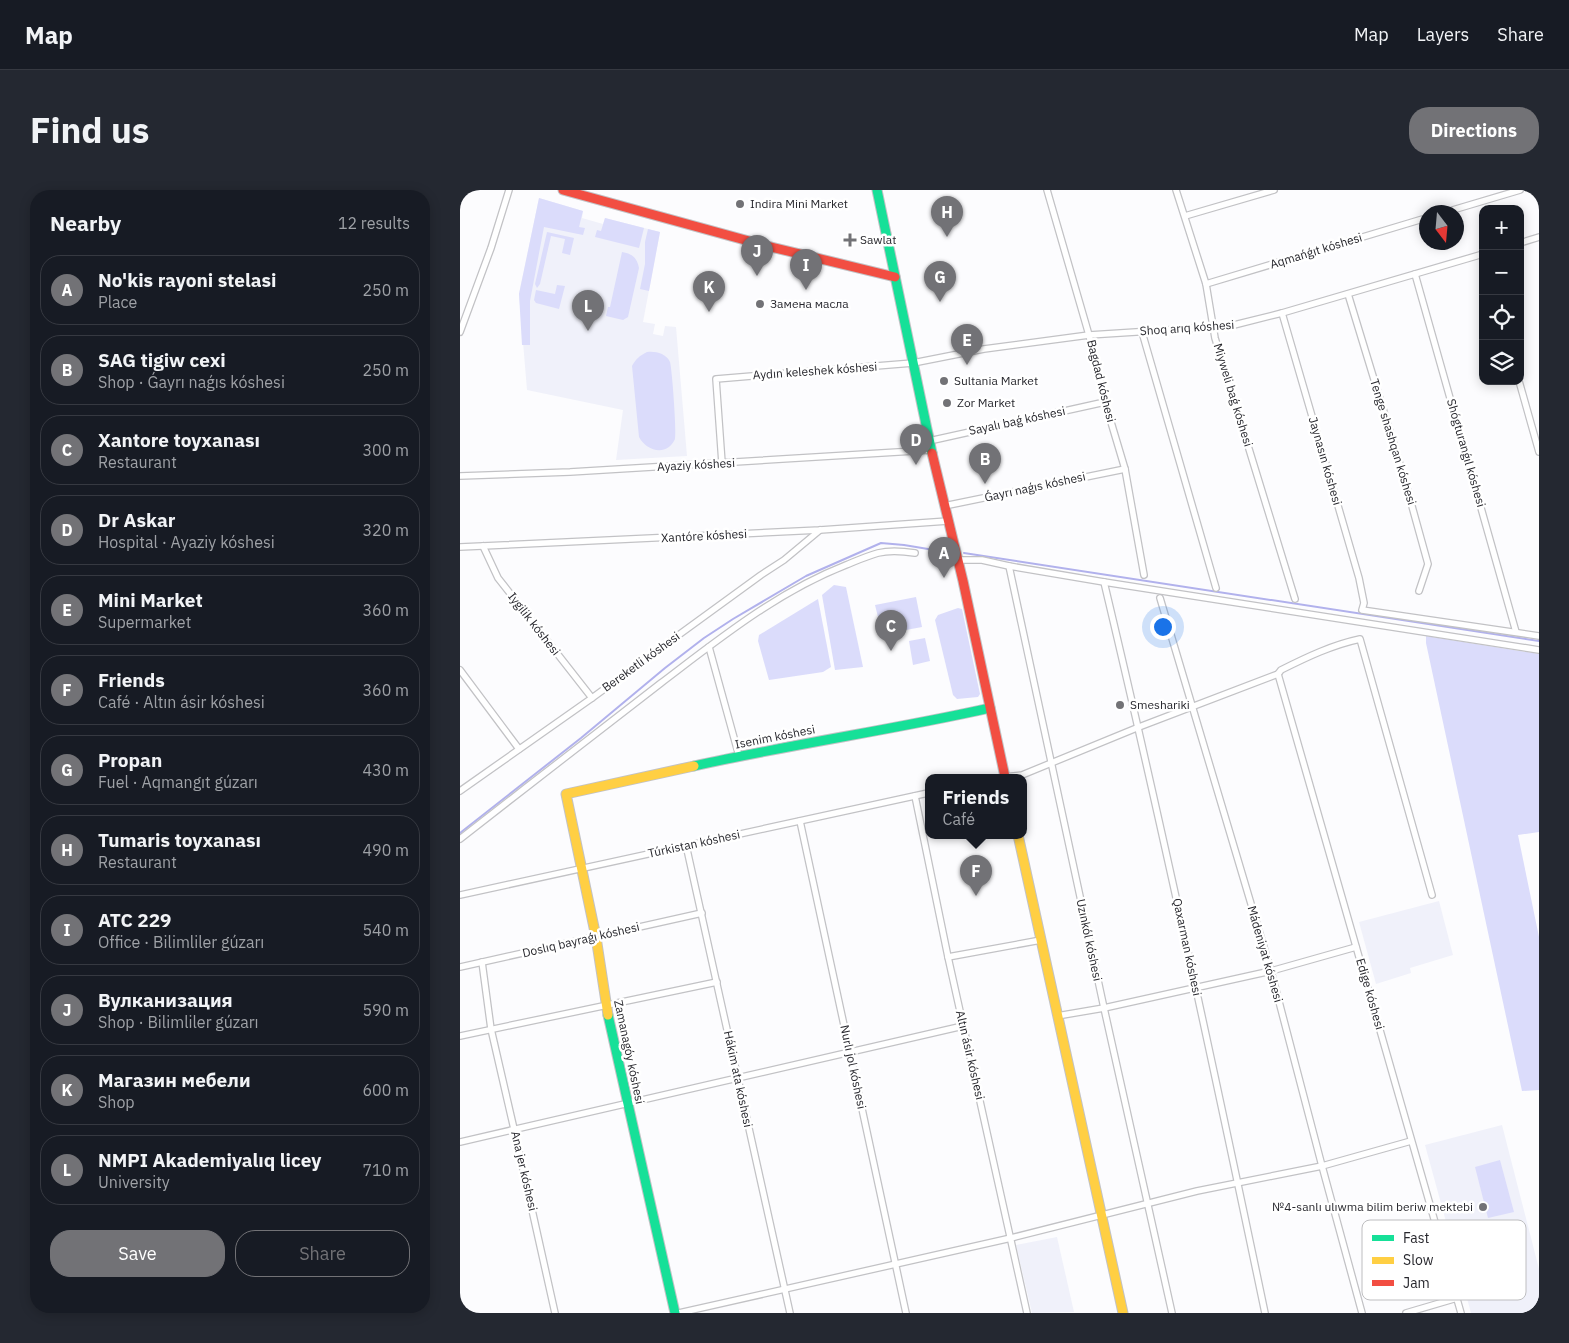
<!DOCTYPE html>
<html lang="en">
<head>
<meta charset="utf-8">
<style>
	:root { --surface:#171b24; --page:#242831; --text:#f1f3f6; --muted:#9ea1a6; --line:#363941; --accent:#727276 }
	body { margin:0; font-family:"IBM Plex Sans",sans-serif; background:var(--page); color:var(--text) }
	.controls { position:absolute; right:15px; top:15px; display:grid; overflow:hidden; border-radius:10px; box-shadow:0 2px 12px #0003 }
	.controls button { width:45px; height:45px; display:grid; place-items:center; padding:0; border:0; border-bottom:1px solid var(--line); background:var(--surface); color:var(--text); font:25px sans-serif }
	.compass { position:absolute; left:959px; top:15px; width:45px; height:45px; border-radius:50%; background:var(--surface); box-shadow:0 2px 12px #0003; rotate:164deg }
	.you { position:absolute; left:702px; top:436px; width:18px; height:18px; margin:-12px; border:4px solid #fff; border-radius:50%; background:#1a73e8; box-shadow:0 0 0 8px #1a73e833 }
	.badge { display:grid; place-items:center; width:32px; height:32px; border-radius:50%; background:var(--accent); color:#fff; font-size:16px; font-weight:700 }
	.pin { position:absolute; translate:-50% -41px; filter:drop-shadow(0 1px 2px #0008) }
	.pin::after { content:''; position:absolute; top:26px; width:18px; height:15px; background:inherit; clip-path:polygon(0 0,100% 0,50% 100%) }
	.popup { position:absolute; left:465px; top:584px; width:102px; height:65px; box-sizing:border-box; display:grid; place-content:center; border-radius:10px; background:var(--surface); filter:drop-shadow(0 1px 4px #0005); font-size:16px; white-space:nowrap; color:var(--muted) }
	.popup b { font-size:19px; color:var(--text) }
	.popup::after { content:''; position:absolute; left:50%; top:100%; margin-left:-10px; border:10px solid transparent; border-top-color:var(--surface) }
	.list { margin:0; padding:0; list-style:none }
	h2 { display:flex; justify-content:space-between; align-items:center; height:65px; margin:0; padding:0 20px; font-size:21px }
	h2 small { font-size:16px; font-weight:400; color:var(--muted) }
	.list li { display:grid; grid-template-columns:32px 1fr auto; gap:15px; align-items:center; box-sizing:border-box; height:70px; margin:0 10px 10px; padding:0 10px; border:1px solid var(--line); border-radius:20px }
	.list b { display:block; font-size:19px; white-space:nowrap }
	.list p { margin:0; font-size:16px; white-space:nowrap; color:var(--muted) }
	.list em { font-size:16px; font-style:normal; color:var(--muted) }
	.actions { display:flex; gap:10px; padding:15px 20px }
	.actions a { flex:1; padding:11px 0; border:1px solid var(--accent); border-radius:20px; text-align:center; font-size:18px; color:var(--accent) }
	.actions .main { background:var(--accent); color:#fff }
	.icon { flex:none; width:28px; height:28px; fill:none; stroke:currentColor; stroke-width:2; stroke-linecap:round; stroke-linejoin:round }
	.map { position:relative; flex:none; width:1079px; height:1123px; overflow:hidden; border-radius:20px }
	header { display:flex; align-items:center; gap:30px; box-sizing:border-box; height:70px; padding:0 25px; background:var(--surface); border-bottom:1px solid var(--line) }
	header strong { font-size:24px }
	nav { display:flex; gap:28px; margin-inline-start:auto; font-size:18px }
	.intro { display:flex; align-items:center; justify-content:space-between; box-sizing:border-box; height:120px; padding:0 30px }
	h1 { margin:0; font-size:35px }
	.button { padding:12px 22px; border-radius:20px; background:var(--accent); color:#fff; font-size:18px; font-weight:700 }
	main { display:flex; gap:30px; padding:0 30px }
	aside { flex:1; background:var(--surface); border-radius:20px; box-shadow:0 2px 12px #0003 }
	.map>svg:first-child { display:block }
	.built { fill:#f0f1fa }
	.green { fill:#dbdcfb }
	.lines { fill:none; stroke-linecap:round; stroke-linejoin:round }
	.stream { stroke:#b1b1ec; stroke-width:2 }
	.street-casing { stroke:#c2c2c5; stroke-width:8 }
	.fast-casing { stroke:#c2c2c5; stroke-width:11 }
	.slow-casing { stroke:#c2c2c5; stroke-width:11 }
	.jam-casing { stroke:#c2c2c5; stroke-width:11 }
	.street { stroke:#fff; stroke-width:5.5 }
	.fast { stroke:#16e098; stroke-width:9 }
	.slow { stroke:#ffcf43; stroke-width:9 }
	.jam { stroke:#f24e42; stroke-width:9 }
	.poi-dot { fill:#727276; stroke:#fff; stroke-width:2 }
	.labels { text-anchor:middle; stroke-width:5; stroke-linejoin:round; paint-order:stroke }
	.poi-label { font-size:12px; fill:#27272d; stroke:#fff; text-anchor:start }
	.street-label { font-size:12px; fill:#27272d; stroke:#fff }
	.key { fill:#fff; stroke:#bebec0; stroke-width:1 }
	.key-label { font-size:14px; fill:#27272d }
</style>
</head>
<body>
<header>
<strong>Map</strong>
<nav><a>Map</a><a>Layers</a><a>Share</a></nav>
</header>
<div class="intro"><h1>Find us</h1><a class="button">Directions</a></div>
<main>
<aside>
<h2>Nearby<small>12 results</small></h2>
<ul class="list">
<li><span class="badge">A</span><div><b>No'kis rayoni stelasi</b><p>Place</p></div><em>250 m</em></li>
<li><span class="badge">B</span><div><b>SAG tigiw cexi</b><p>Shop · Ǵayrı naǵıs kóshesi</p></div><em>250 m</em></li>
<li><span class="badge">C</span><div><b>Xantore toyxanası</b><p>Restaurant</p></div><em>300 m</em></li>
<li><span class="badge">D</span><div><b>Dr Askar</b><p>Hospital · Ayaziy kóshesi</p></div><em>320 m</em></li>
<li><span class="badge">E</span><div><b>Mini Market</b><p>Supermarket</p></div><em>360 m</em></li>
<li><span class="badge">F</span><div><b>Friends</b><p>Café · Altın ásir kóshesi</p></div><em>360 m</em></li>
<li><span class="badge">G</span><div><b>Propan</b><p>Fuel · Aqmangıt gúzarı</p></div><em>430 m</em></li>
<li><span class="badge">H</span><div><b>Tumaris toyxanası</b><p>Restaurant</p></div><em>490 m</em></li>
<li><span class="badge">I</span><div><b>АТС 229</b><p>Office · Bilimliler gúzarı</p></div><em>540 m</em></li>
<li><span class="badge">J</span><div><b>Вулканизация</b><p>Shop · Bilimliler gúzarı</p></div><em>590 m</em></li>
<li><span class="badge">K</span><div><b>Магазин мебели</b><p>Shop</p></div><em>600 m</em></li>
<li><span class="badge">L</span><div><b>NMPI Akademiyalıq licey</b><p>University</p></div><em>710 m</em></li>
</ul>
<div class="actions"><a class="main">Save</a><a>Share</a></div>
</aside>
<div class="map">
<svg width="1079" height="1123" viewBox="0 0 1079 1123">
	<rect width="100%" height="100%" fill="#fcfcfe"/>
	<g class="built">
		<polygon points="79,8 123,21 122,28 143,34 145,28 200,42 183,132 195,134 193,144 203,146 205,136 216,137 227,266 156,270 163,220 67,200 59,104"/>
		<polygon points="979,711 993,765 950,778 951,783 916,794 899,732"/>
		<polygon points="1042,935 1079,1079 1079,1123 1011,1123 965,955"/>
		<polygon points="597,1047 614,1122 572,1123 556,1055"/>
	</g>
	<g class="green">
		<polygon points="79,8 123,21 119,37 125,38 123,45 84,37 70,111 70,155 62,155 59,104"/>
		<polygon points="145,28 184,38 179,58 135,47 137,40 141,41"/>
		<polygon points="188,39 200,42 189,101 180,99 185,74 185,52"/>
		<polygon points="87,42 114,48 110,65 102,63 105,49 91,46 80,94 77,98 75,94"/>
		<path d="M162,62c11,2 15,6 17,16l-11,49 -5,3 -17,-4 2,-9h2z"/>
		<polygon points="97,95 105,96 99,119 76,113 74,110 76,100 95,104"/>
		<path d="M187,162c8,-1 19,1 23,10 2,6 7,73 5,77 -8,18 -29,12 -36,-2l-7,-71c4,-7 7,-10 15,-14z"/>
		<polygon points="374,395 386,397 403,477 375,480 362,405"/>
		<polygon points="456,407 462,437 446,440 444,432 420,435 415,415"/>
		<polygon points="358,409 371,477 363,482 309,490 298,451 299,445"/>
		<polygon points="498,418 502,419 520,504 518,507 497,509 493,505 475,430 478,425"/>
		<polygon points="966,446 1079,464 1079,642 1058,645 1079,747 1079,900 1062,901 966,453"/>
		<polygon points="465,448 470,471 453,475 449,451"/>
		<polygon points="1040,970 1054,1022 1028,1028 1015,977"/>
	</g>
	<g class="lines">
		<g class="stream">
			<polyline points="504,363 1079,451"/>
			<polyline points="0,643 121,548 205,478 244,448 273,429 346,386 421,353 444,355 492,363"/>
		</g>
		<g class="street-casing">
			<g id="street">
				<polyline points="587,0 629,145 645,212 665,279 684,385"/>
				<polyline points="716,0 746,94 755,148 835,409"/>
				<polyline points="986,22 1060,0"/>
				<polyline points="725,26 814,0"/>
				<polyline points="1060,53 1079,47"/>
				<polyline points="955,84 1056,442"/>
				<polyline points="746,94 966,28"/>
				<polyline points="888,104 945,291 968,374 959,401"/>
				<polyline points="822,123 899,388 904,413 902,420 1079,446"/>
				<polyline points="0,142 31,58 49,0"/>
				<polyline points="682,142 756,398"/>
				<polyline points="1059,191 1079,262"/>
				<polyline points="469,251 645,212"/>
				<polyline points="262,273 256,189 453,173 524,159 629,145 770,136 822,123 1023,64"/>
				<polyline points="0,286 110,282 471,260"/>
				<polyline points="484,316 665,279"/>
				<polyline points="23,356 38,388 132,508"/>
				<polyline points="0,357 360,340 488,331"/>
				<polyline points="498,370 522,370 549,376 644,392 1079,460"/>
				<polyline points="549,376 644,818 712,1123"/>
				<path d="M644,392c58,243 110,487 161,731"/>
				<polyline points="700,408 811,781 862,976 902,1123"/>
				<polyline points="249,457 279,566"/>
				<polyline points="0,480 59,559"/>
				<polyline points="818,484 1001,1123"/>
				<path d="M544,587l18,-2 117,-48 139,-53 3,-4c26,-13 51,-25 79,-31l72,256"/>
				<polyline points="0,601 132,508 301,385 324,370 360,340"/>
				<polyline points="455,606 488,767 567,1123"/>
				<polyline points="340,631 446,1123"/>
				<path d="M0,649c67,-52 133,-104 201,-156 58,-44 116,-91 185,-118 10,-4 21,-9 32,-12 12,-3 24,-2 37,0"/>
				<polyline points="226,655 330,1123"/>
				<polyline points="0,705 468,603"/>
				<polyline points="488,767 581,750"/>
				<polyline points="22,772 31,839 54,939 95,1123"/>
				<polyline points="0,777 242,723"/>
				<polyline points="597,826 644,818 811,781 896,757"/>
				<polyline points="0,846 257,792"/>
				<polyline points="0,952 503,836"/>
				<polyline points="219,1123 551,1048 737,1001 862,976 951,951"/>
				<polyline points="946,1123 997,1108"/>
			</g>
		</g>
		<g class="fast-casing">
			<g id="fast">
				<polyline points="417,0 472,263"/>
				<path d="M234,576c98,-22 198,-36 296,-58"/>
				<polyline points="148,825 215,1123"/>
			</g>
		</g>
		<g class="slow-casing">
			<g id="slow">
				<polyline points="558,645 663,1123"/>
				<polyline points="148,825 136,747 106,604 234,576"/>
			</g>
		</g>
		<g class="jam-casing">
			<g id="jam">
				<polyline points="103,0 303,55 435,87"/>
				<polyline points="472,263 503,391 545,587"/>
			</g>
		</g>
		<use href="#street" class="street"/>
		<use href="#fast" class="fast"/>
		<use href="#slow" class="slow"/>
		<use href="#jam" class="jam"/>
	</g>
	<g class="poi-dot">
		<circle cx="280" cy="14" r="5"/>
		<path d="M387.5 42.5h5v5h5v5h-5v5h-5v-5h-5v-5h5z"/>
		<circle cx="300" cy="114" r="5"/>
		<circle cx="484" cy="191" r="5"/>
		<circle cx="487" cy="213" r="5"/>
		<circle cx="660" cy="515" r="5"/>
		<circle cx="1023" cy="1017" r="5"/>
	</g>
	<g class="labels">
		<g class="poi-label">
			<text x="290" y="18">Indira Mini Market</text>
			<text x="400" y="54">Sawlat</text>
			<text x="310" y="118">Замена масла</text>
			<text x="494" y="195">Sultania Market</text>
			<text x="497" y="217">Zor Market</text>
			<text x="670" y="519">Smeshariki</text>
			<text x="1013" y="1021" text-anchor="end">№4-sanlı ulıwma bilim beriw mektebi</text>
		</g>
		<g class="street-label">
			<text transform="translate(856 61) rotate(-17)" y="4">Aqmańǵıt kóshesi</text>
			<text transform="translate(727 138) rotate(-4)" y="4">Shoq arıq kóshesi</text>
			<text transform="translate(355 181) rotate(-4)" y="4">Aydın keleshek kóshesi</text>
			<text transform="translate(641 191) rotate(76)" y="4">Bagdad kóshesi</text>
			<text transform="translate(773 205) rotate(73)" y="4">Miyweli baǵ kóshesi</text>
			<text transform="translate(557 231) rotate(-12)" y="4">Sayalı baǵ kóshesi</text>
			<text transform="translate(933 252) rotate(73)" y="4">Tenge shashqan kóshesi</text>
			<text transform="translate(1006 263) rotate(74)" y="4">Shógturanǵıl kóshesi</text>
			<text transform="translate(865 271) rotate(74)" y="4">Jaynasın kóshesi</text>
			<text transform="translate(236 275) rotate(-3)" y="4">Ayaziy kóshesi</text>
			<text transform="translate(575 297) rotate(-12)" y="4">Ǵayrı naǵıs kóshesi</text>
			<text transform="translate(244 346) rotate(-3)" y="4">Xantóre kóshesi</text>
			<text transform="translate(74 434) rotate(52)" y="4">Iygilik kóshesi</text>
			<text transform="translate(181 472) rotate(-36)" y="4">Bereketli kóshesi</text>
			<text transform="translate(315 547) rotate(-11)" y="4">Isenim kóshesi</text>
			<text transform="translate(234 654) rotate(-12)" y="4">Túrkistan kóshesi</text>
			<text transform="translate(121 750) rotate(-13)" y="4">Doslıq bayraǵı kóshesi</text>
			<text transform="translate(629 750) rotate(78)" y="4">Uzınkól kóshesi</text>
			<text transform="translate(727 757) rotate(78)" y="4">Qaxarman kóshesi</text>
			<text transform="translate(805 764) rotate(74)" y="4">Mádeniyat kóshesi</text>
			<text transform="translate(910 804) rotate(74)" y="4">Edige kóshesi</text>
			<text transform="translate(169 862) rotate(78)" y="4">Zamanagóy kóshesi</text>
			<text transform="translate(510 865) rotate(77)" y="4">Altın ásir kóshesi</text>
			<text transform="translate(393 877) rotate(78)" y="4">Nurlı jol kóshesi</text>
			<text transform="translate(278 889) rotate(78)" y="4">Hákim ata kóshesi</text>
			<text transform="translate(64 981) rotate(77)" y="4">Ana jer kóshesi</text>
		</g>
	</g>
	<rect x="902" y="1030" width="164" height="80" rx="8" class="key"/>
	<rect x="912" y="1045" width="22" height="6" fill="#16e098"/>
	<rect x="912" y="1067" width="22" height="7" fill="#ffcf43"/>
	<rect x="912" y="1090" width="22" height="6" fill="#f24e42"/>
	<g class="key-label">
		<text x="943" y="1053">Fast</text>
		<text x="943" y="1075">Slow</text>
		<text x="943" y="1098">Jam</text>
	</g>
</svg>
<div class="controls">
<button>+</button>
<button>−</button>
<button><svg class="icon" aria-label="locate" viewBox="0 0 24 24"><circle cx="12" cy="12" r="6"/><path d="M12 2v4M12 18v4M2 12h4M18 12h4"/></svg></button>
<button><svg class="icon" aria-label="layers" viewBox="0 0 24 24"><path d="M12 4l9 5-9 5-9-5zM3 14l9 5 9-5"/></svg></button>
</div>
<svg class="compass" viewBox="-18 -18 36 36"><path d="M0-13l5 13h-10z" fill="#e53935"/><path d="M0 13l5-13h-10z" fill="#9ea1a6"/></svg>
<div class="you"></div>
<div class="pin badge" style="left:484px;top:388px">A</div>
<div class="pin badge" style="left:525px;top:294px">B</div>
<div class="pin badge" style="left:431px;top:461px">C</div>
<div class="pin badge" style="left:456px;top:275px">D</div>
<div class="pin badge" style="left:507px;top:175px">E</div>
<div class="pin badge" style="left:516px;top:706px">F</div>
<div class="popup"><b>Friends</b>Café</div>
<div class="pin badge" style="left:480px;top:112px">G</div>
<div class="pin badge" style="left:487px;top:47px">H</div>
<div class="pin badge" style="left:346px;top:100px">I</div>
<div class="pin badge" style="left:297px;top:86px">J</div>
<div class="pin badge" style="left:249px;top:122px">K</div>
<div class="pin badge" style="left:128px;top:141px">L</div>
</div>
</main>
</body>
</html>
